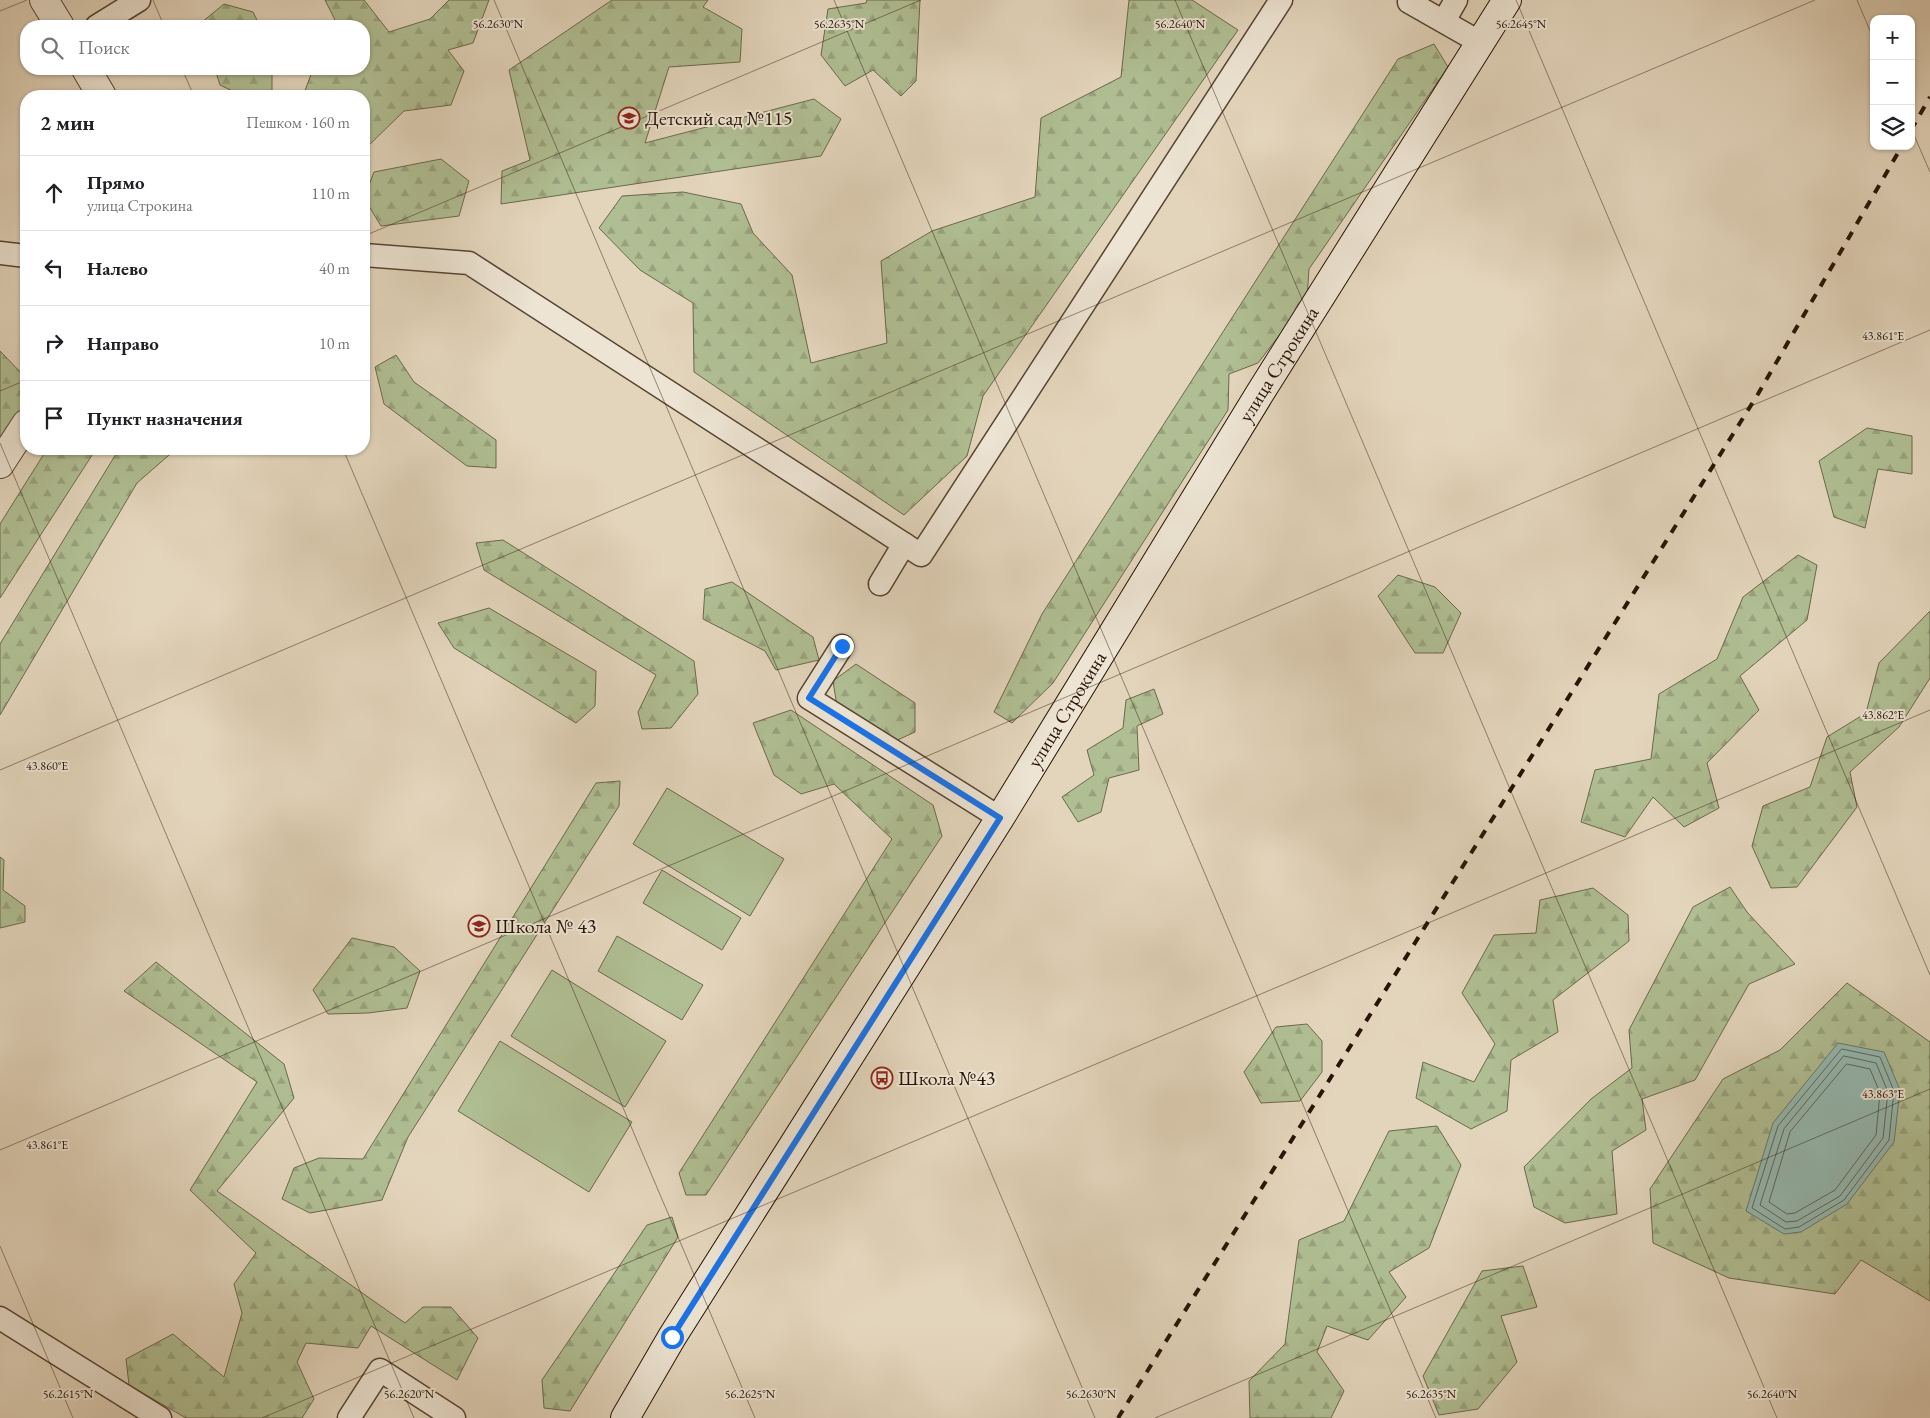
<!DOCTYPE html>
<html lang="ru">
<head>
<meta charset="utf-8">
<style>
	:root { --surface:#fff; --page:#f2f2f2; --text:#202124; --muted:#757577; --line:#e0e0e0 }
	body { margin:0; font-family:"EB Garamond",serif; background:var(--page); color:var(--text) }
	.controls { position:absolute; right:15px; top:15px; display:grid; overflow:hidden; border-radius:10px; box-shadow:0 1px 4px #0004 }
	.controls button { width:45px; height:45px; display:grid; place-items:center; padding:0; border:0; border-bottom:1px solid var(--line); background:var(--surface); color:var(--text); font:25px sans-serif }
	.stop { position:absolute; width:15px; height:15px; margin:-11px; border:4px solid #1a73e8; border-radius:50%; background:#fff }
	.stop.end { background:#1a73e8; border-color:#fff; box-shadow:0 1px 5px #0008 }
	.list { margin:0; padding:0; list-style:none }
	h2 { display:flex; justify-content:space-between; align-items:center; height:65px; margin:0; padding:0 20px; font-size:21px }
	h2 small { font-size:16px; font-weight:400; color:var(--muted) }
	.list li { display:grid; grid-template-columns:32px 1fr auto; gap:15px; align-items:center; box-sizing:border-box; height:75px; padding:0 20px; border-top:1px solid var(--line) }
	.list b { display:block; font-size:19px; white-space:nowrap }
	.list p { margin:0; font-size:16px; white-space:nowrap; color:var(--muted) }
	.list em { font-size:16px; font-style:normal; color:var(--muted) }
	.icon { flex:none; width:28px; height:28px; fill:none; stroke:currentColor; stroke-width:2; stroke-linecap:round; stroke-linejoin:round }
	.map { position:relative; flex:none; width:1930px; height:1418px; overflow:hidden }
	.search { position:absolute; background:var(--surface); box-shadow:0 1px 4px #0004; left:20px; top:20px; width:350px; height:55px; display:flex; align-items:center; gap:12px; box-sizing:border-box; padding:0 18px; border-radius:20px; color:var(--muted); font-size:19px }
	.panel { position:absolute; background:var(--surface); box-shadow:0 1px 4px #0004; left:20px; top:90px; width:350px; height:365px; border-radius:20px }
	.map>svg:first-child { display:block }
	.forest { fill:url(#forest-firs); stroke:#6c684c }
	.garden { fill:#b0be93; stroke:#6c684c }
	.water { fill:#95b9b1; stroke:#69776c }
	.lines { fill:none; stroke-linecap:round; stroke-linejoin:round }
	.shore { stroke:#5e665b; stroke-width:1 }
	.lane-casing { stroke:#564433; stroke-width:25 }
	.street-casing { stroke:#564433; stroke-width:30 }
	.secondary-casing { stroke:#271305; stroke-width:30 }
	.lane { stroke:#ede4d3; stroke-width:22 }
	.street { stroke:#ede4d3; stroke-width:28 }
	.secondary { stroke:#ede4d3; stroke-width:28 }
	.rail { stroke:#271305; stroke-width:4; stroke-dasharray:9 9; stroke-linecap:butt }
	.route { stroke:#1a73e8; stroke-width:6 }
	.ticks { fill:none; stroke:#271305; stroke-width:1; stroke-opacity:0.45 }
	.labels { text-anchor:middle; stroke-width:4; stroke-linejoin:round; paint-order:stroke }
	.poi-label { font-size:20px; fill:#271305; stroke:#ede4d3; text-anchor:start }
	.street-label { font-size:20px; fill:#271305; stroke:#ede4d3 }
	.ticks-label { font-size:12px; text-anchor:middle; fill:#271305; stroke:#ede4d3; stroke-width:4; stroke-linejoin:round; paint-order:stroke }
</style>
</head>
<body>
<div class="map">
<svg width="1930" height="1418" viewBox="0 0 1930 1418">
	<defs>
		<pattern id="forest-firs" width="22" height="20" patternUnits="userSpaceOnUse" patternTransform="scale(1.25)"><rect width="22" height="20" fill="#b0be93"/><path d="M5 1l3.5 6h-7zM16 11l3.5 6h-7z" fill="#97a27d"/></pattern>
	</defs>
	<rect width="100%" height="100%" fill="#e3d5bc"/>
	<filter id="stains"><feTurbulence type="fractalNoise" baseFrequency=".004" numOctaves="4"/><feColorMatrix values="0 0 0 0 .2 0 0 0 0 .09 0 0 0 0 .02 0 0 0 .5 -.17"/></filter>
	<radialGradient id="worn" r=".72"><stop offset=".6" stop-color="#630" stop-opacity="0"/><stop offset="1" stop-color="#630" stop-opacity=".3"/></radialGradient>
	<g class="forest">
		<polygon points="325,0 364,0 389,32 430,19 449,0 489,0 473,43 448,50 464,71 451,105 404,111 364,150 364,96 303,96 313,69 364,69 364,26 338,26"/>
		<polygon points="612,0 708,0 703,7 742,29 740,62 669,67 645,143 814,99 841,119 821,156 501,204 502,171 530,160 509,70"/>
		<polygon points="867,0 920,0 916,81 901,96 873,70 845,86 821,55 828,9 866,3"/>
		<polygon points="1129,0 1192,0 1238,30 983,396 967,456 904,515 694,372 693,303 640,270 599,228 622,196 683,192 741,204 753,233 792,275 811,363 887,343 881,261 932,231 1035,197 1041,118 1121,77"/>
		<polygon points="224,4 253,12 260,26 203,26 202,22"/>
		<polygon points="1434,44 1448,67 1309,269 1307,299 1258,363 1229,374 1228,410 1053,683 1012,723 994,712 1042,614 1398,59"/>
		<polygon points="215,69 272,69 272,93 298,96 243,96 220,85"/>
		<polygon points="441,159 469,181 459,216 381,226 364,198 374,172"/>
		<polygon points="0,351 26,378 26,417 0,463"/>
		<polygon points="396,355 414,382 496,440 496,468 467,466 384,404 375,367"/>
		<polygon points="1867,428 1912,436 1912,474 1878,469 1865,528 1834,517 1819,461"/>
		<polygon points="47,449 96,449 0,598 0,524"/>
		<polygon points="119,449 176,449 137,483 0,715 0,644"/>
		<polygon points="503,540 694,661 698,694 671,728 642,729 638,712 656,675 484,570 476,543"/>
		<polygon points="1798,555 1817,565 1807,620 1740,676 1759,710 1707,763 1719,808 1684,827 1653,797 1625,837 1581,822 1595,770 1651,759 1659,694 1717,659 1743,597"/>
		<polygon points="1398,575 1435,587 1461,613 1443,653 1415,653 1378,596"/>
		<polygon points="732,582 813,637 819,660 776,670 765,651 703,619 705,589"/>
		<polygon points="489,608 596,671 595,706 576,723 454,648 438,623"/>
		<polygon points="1930,611 1930,678 1899,727 1850,772 1857,807 1797,887 1771,888 1752,846 1763,806 1810,787 1827,737 1866,713 1879,663"/>
		<polygon points="856,664 915,703 915,732 891,743 837,706 833,681"/>
		<polygon points="1154,689 1163,714 1137,726 1139,770 1109,778 1101,812 1078,822 1062,797 1094,775 1087,750 1123,728 1126,700"/>
		<polygon points="791,710 933,805 942,836 706,1195 686,1195 679,1173 892,839 834,784 801,794 774,775 753,723"/>
		<polygon points="620,781 619,806 408,1137 382,1200 310,1213 282,1199 294,1168 319,1158 363,1159 596,783"/>
		<polygon points="0,857 4,860 3,890 25,906 25,922 0,928"/>
		<polygon points="1730,887 1747,912 1795,964 1749,984 1695,1080 1642,1099 1646,1130 1612,1151 1617,1214 1565,1223 1534,1207 1524,1167 1591,1099 1632,1068 1629,1030 1693,907"/>
		<polygon points="1593,888 1628,915 1629,941 1553,1000 1558,1032 1511,1060 1507,1111 1471,1129 1416,1098 1423,1062 1474,1082 1495,1044 1462,993 1494,935 1536,933 1540,900"/>
		<polygon points="352,938 394,947 420,971 407,1008 368,1013 328,1014 313,990"/>
		<polygon points="156,962 284,1064 294,1098 217,1191 405,1323 423,1307 451,1307 478,1338 457,1380 371,1326 358,1348 306,1343 297,1362 314,1399 302,1418 186,1418 129,1385 126,1359 173,1334 224,1377 242,1313 234,1284 256,1253 190,1190 257,1082 124,991"/>
		<polygon points="1847,983 1930,1042 1930,1301 1861,1260 1835,1294 1729,1278 1653,1243 1650,1189 1723,1079 1780,1050"/>
		<polygon points="1307,1024 1322,1041 1322,1072 1300,1101 1261,1103 1244,1072 1276,1027"/>
		<polygon points="1437,1126 1461,1165 1429,1248 1389,1272 1406,1297 1368,1340 1327,1326 1317,1352 1344,1391 1331,1418 1250,1418 1249,1381 1285,1344 1299,1240 1344,1221 1389,1131"/>
		<polygon points="672,1217 678,1237 570,1411 544,1408 542,1380 647,1225"/>
		<polygon points="1523,1266 1537,1307 1501,1316 1517,1362 1478,1409 1439,1415 1423,1376 1482,1271"/>
	</g>
	<g class="garden">
		<polygon points="667,788 784,859 750,916 633,844"/>
		<polygon points="662,870 741,918 722,950 643,903"/>
		<polygon points="617,936 703,985 682,1020 598,971"/>
		<polygon points="552,970 666,1041 625,1107 511,1036"/>
		<polygon points="500,1041 632,1122 589,1192 458,1111"/>
	</g>
	<polygon class="water" points="1838,1043 1884,1052 1900,1090 1894,1142 1847,1204 1801,1232 1784,1234 1746,1211 1773,1123"/>
	<g class="lines">
		<g class="shore">
			<polygon points="1842,1049 1880,1057 1894,1091 1889,1140 1844,1200 1799,1227 1785,1229 1752,1208 1778,1126"/>
			<polygon points="1844,1056 1876,1063 1888,1092 1883,1138 1840,1196 1797,1221 1786,1222 1760,1205 1784,1129"/>
			<polygon points="1847,1064 1870,1069 1880,1093 1876,1135 1835,1190 1795,1213 1787,1214 1769,1202 1790,1132"/>
		</g>
		<g class="lane-casing">
			<g id="lane">
				<polyline points="1409,2 1481,43"/>
				<polyline points="1444,21 1456,0"/>
				<polyline points="97,26 139,0"/>
				<polyline points="0,253 26,256"/>
				<polyline points="364,255 469,263 921,555 1281,0"/>
				<polyline points="880,584 904,544"/>
				<polyline points="842,646 809,698 1000,818"/>
				<polyline points="0,1318 160,1418"/>
				<polyline points="349,1418 380,1370 454,1418"/>
			</g>
		</g>
		<g class="street-casing">
			<g id="street">
				<polyline points="44,0 60,26"/>
				<polyline points="86,69 102,96"/>
				<polyline points="0,464 26,424"/>
			</g>
		</g>
		<g class="secondary-casing">
			<g id="secondary">
				<path id="s1" d="M625,1418l47,-81 328,-519 260,-425 247,-393"/>
			</g>
		</g>
		<use href="#lane" class="lane"/>
		<use href="#street" class="street"/>
		<use href="#secondary" class="secondary"/>
		<g class="rail">
			<polyline points="1911,130 1930,97"/>
			<polyline points="1118,1418 1758,394 1902,146"/>
		</g>
	</g>
	<g class="lines">
		<polyline class="route" points="672,1337 1000,818 809,698 842,646"/>
	</g>
	<path class="ticks" d="M153,0l11,26M494,0l601,1418M834,0l602,1418M1175,0l602,1418M1516,0l414,975M1857,0l17,40M0,11l27,-11M182,69l12,27M1911,128l19,44M364,236l557,-236M0,391l26,-11M0,443l414,975M343,449l412,969M0,770l1815,-770M0,1150l1930,-820M0,1246l73,172M262,1418l1668,-708M1155,1418l775,-329"/>
	<defs>
		<g id="school-ring" transform="scale(1.125)"><circle r="9.5" fill="#ede4d3" stroke="#8f2418" stroke-width="1.5"/><path d="M0-5L7-2L0 1L-7-2ZM-4 1L0 2.5L4 1V4Q0 6-4 4Z" fill="#8f2418"/></g>
		<g id="bus-ring" transform="scale(1.125)"><circle r="9.5" fill="#ede4d3" stroke="#8f2418" stroke-width="1.5"/><path d="M-5-6H5V4H4V6H2V4H-2V6H-4V4H-5ZM-3.5-4V0h7V-4ZM-3.5 1.2v1.5H-2V1.2ZM2 1.2v1.5H3.5V1.2Z" fill="#8f2418"/></g>
	</defs>
	<g fill-rule="evenodd">
		<use href="#school-ring" x="629" y="118"/>
		<use href="#school-ring" x="479" y="926"/>
		<use href="#bus-ring" x="882" y="1078"/>
	</g>
	<g class="labels">
		<g class="poi-label">
			<text x="645" y="125">Детский сад №115</text>
			<text x="495" y="933">Школа № 43</text>
			<text x="898" y="1085">Школа №43</text>
		</g>
		<g class="street-label">
			<text dy="7" stroke="none"><textPath href="#s1" startOffset="1240">улица Строкина</textPath></text>
			<text dy="7" stroke="none"><textPath href="#s1" startOffset="835">улица Строкина</textPath></text>
		</g>
	</g>
	<g class="ticks-label">
		<text x="498" y="28">56.2630°N</text>
		<text x="839" y="28">56.2635°N</text>
		<text x="1180" y="28">56.2640°N</text>
		<text x="1521" y="28">56.2645°N</text>
		<text x="1883" y="340">43.861°E</text>
		<text x="1883" y="719">43.862°E</text>
		<text x="47" y="770">43.860°E</text>
		<text x="1883" y="1098">43.863°E</text>
		<text x="47" y="1149">43.861°E</text>
		<text x="68" y="1398">56.2615°N</text>
		<text x="409" y="1398">56.2620°N</text>
		<text x="750" y="1398">56.2625°N</text>
		<text x="1091" y="1398">56.2630°N</text>
		<text x="1431" y="1398">56.2635°N</text>
		<text x="1772" y="1398">56.2640°N</text>
	</g>
	<rect width="100%" height="100%" filter="url(#stains)"/>
	<rect width="100%" height="100%" fill="url(#worn)"/>
</svg>
<div class="controls">
<button>+</button>
<button>−</button>
<button><svg class="icon" aria-label="layers" viewBox="0 0 24 24"><path d="M12 4l9 5-9 5-9-5zM3 14l9 5 9-5"/></svg></button>
</div>
<div class="stop" style="left:672px;top:1337px"></div>
<div class="stop end" style="left:842px;top:646px"></div>
<div class="search"><svg class="icon" aria-label="search" viewBox="0 0 24 24"><circle cx="10" cy="10" r="6"/><path d="M15 15l6 6"/></svg>Поиск</div>
<section class="panel">
<h2>2 мин<small>Пешком · 160 m</small></h2>
<ul class="list">
<li><svg class="icon" aria-label="ahead" viewBox="0 0 24 24"><path d="M12 20V5M6 11l6-6 6 6"/></svg><div><b>Прямо</b><p>улица Строкина</p></div><em>110 m</em></li>
<li><svg class="icon" aria-label="left" viewBox="0 0 24 24"><path d="M17 20v-9H6M10 6l-5 5 5 5"/></svg><div><b>Налево</b></div><em>40 m</em></li>
<li><svg class="icon" aria-label="right" viewBox="0 0 24 24"><path d="M7 20v-9h11M14 6l5 5-5 5"/></svg><div><b>Направо</b></div><em>10 m</em></li>
<li><svg class="icon" aria-label="arrive" viewBox="0 0 24 24"><path d="M6 21V4h12l-3 4 3 4H6"/></svg><div><b>Пункт назначения</b></div></li>
</ul>
</section>
</div>
</body>
</html>
